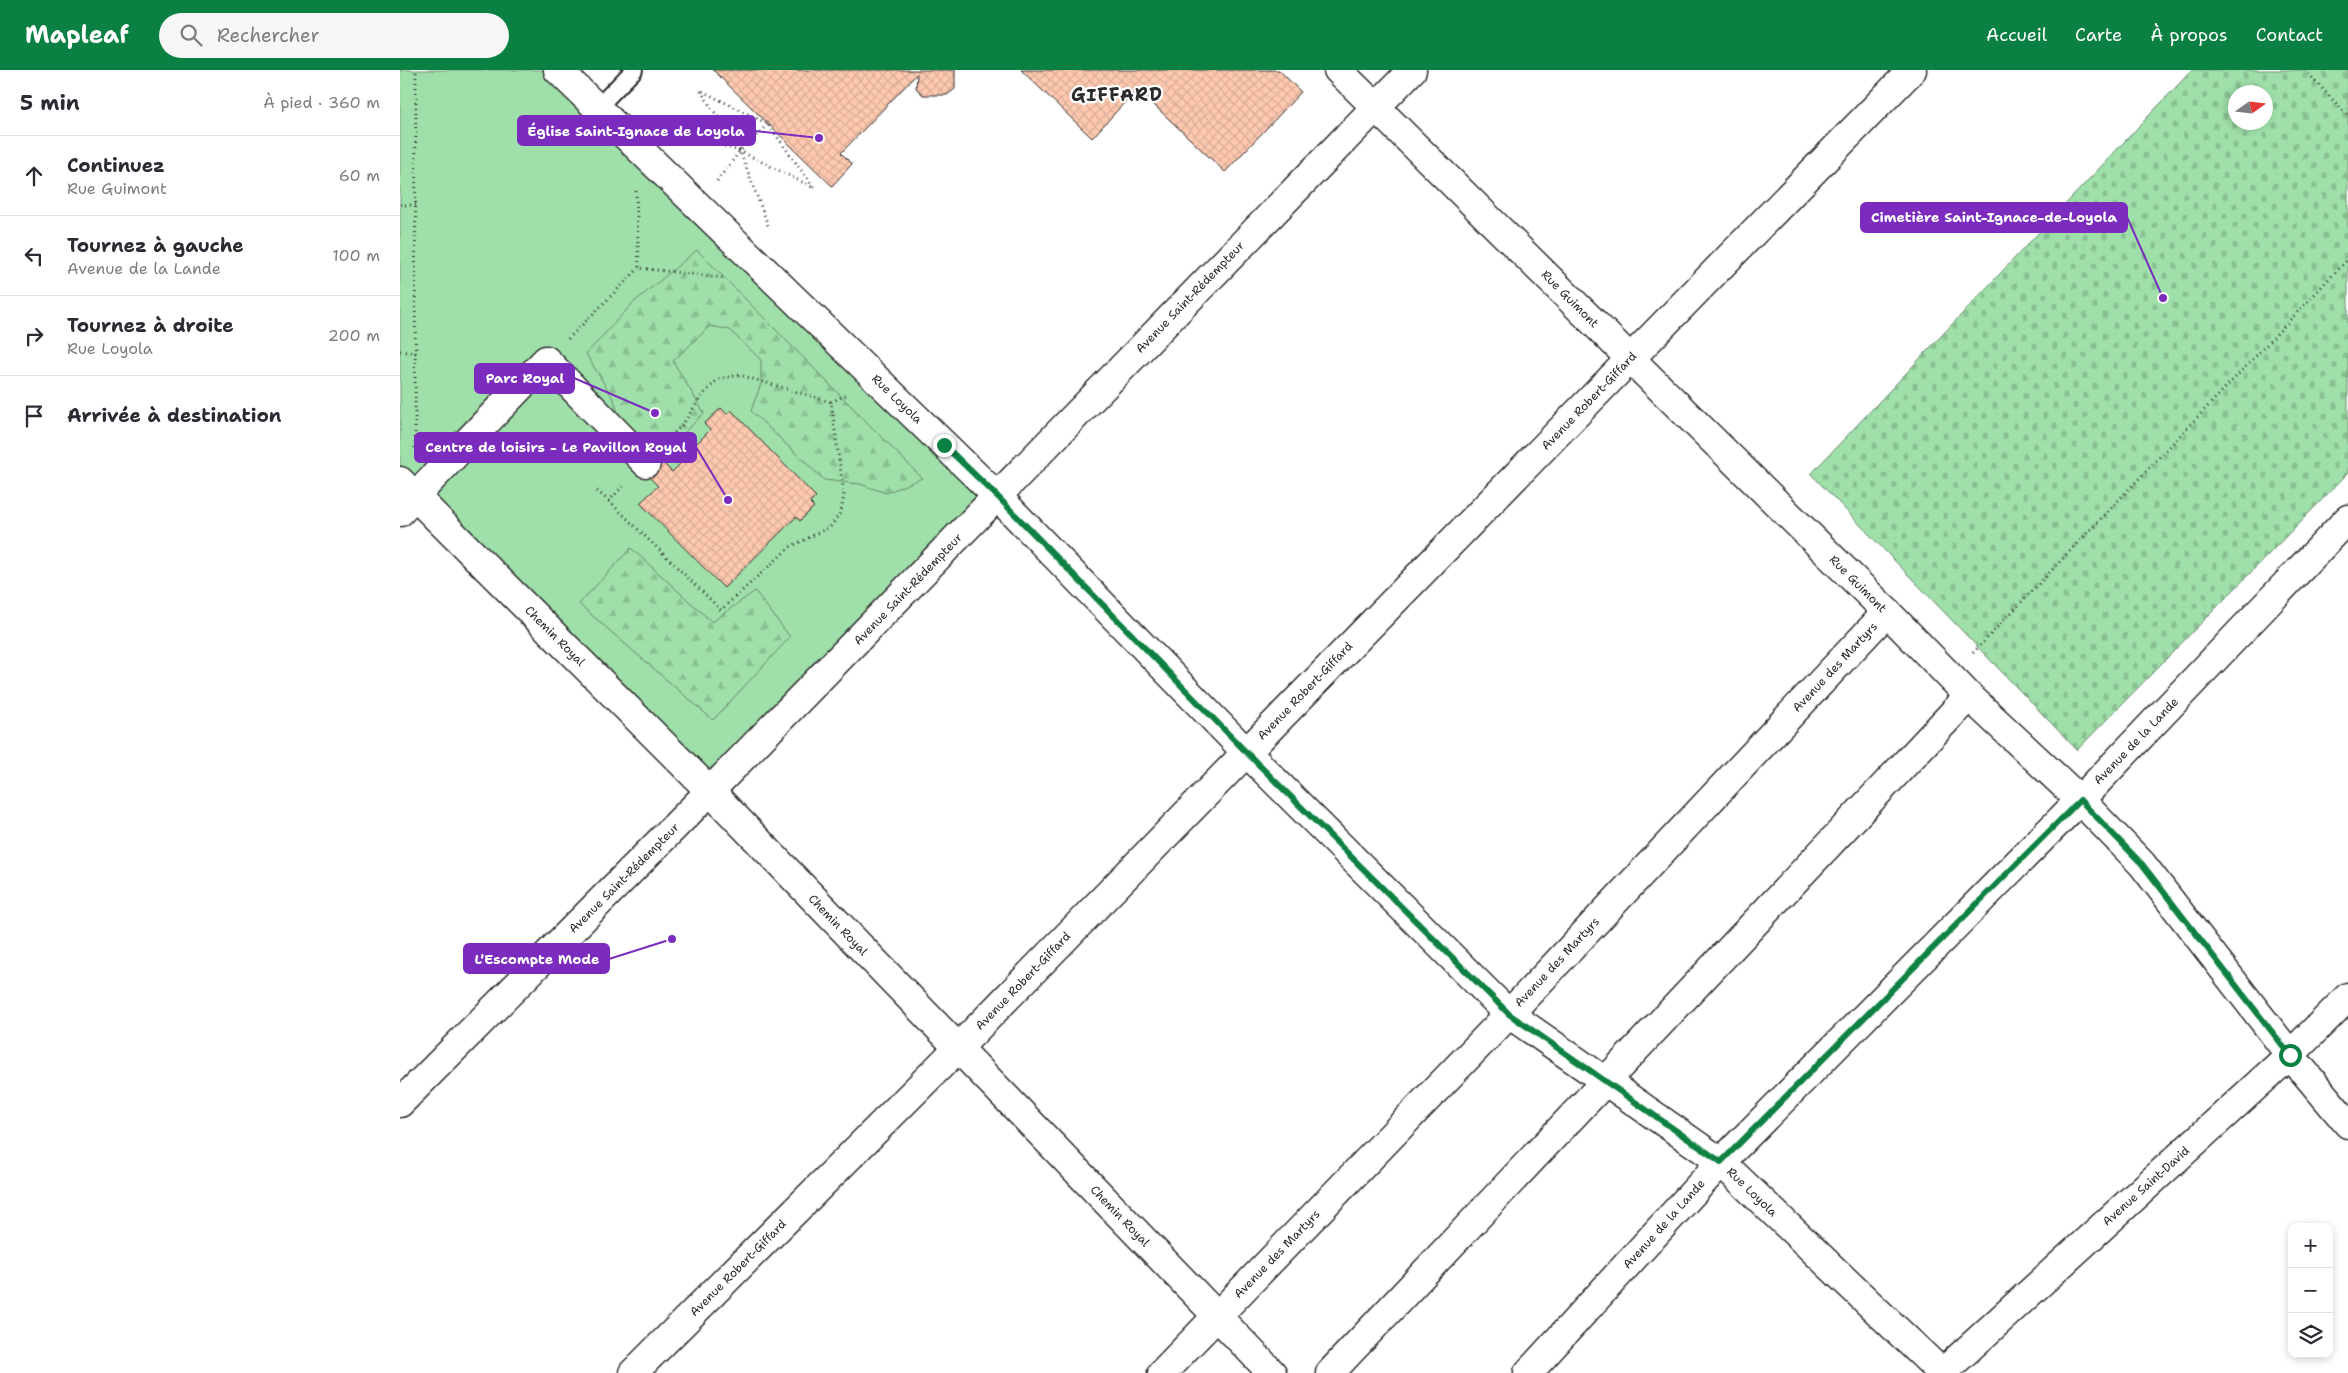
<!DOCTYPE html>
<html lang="fr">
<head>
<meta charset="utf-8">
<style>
	:root { --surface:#fff; --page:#f7f7f7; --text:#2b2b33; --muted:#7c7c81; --line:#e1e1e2; --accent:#0b8043 }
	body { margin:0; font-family:"Shantell Sans",sans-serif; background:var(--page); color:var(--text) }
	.controls { position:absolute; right:15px; bottom:15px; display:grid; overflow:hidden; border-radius:10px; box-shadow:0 2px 8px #0003 }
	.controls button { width:45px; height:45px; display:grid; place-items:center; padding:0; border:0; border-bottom:1px solid var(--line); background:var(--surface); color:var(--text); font:25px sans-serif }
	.compass { position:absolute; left:1828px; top:15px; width:45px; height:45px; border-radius:50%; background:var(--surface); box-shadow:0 2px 8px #0003; rotate:76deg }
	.stop { position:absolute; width:15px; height:15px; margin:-11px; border:4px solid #0b8043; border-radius:50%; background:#fff }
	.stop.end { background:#0b8043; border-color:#fff; box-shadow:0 1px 5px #0008 }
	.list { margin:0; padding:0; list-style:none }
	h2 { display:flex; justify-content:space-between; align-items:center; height:65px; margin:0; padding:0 20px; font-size:21px }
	h2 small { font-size:16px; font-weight:400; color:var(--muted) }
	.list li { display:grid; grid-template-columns:32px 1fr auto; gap:15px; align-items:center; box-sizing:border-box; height:80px; padding:0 20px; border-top:1px solid var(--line) }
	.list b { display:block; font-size:19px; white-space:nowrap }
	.list p { margin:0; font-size:16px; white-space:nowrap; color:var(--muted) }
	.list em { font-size:16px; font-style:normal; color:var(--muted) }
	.icon { flex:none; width:28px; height:28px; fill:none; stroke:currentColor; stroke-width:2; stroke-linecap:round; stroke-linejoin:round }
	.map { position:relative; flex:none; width:1948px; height:1303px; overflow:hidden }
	header { display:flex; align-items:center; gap:30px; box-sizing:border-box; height:70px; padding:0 25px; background:var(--accent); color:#fff }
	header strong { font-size:24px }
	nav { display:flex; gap:28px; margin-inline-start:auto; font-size:18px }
	.search { width:350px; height:45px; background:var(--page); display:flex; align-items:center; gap:12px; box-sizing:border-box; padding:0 18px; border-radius:28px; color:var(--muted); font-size:19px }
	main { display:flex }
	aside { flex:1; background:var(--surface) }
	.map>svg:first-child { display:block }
	.green { fill:#9fe0aa; stroke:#65866a }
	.forest { fill:url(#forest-firs); stroke:#65866a }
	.cemetery { fill:url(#cemetery-stones); stroke:#65866a; fill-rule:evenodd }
	.building { fill:url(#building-cross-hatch); stroke:#2b2b2b }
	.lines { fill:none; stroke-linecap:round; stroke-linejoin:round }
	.lane-casing { stroke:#2b2b2b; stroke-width:20 }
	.street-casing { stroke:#2b2b2b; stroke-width:31 }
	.secondary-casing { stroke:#2b2b2b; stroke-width:31 }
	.path { stroke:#2b2b2b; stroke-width:3; stroke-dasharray:1 4; stroke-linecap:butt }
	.lane { stroke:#fff; stroke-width:16 }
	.street { stroke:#fff; stroke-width:28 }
	.secondary { stroke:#fff; stroke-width:28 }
	.route { stroke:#0b8043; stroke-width:6 }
	.labels { text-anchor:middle; stroke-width:4.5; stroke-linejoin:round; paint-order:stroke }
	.street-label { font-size:12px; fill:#2b2b2b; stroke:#fff }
	.district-label { font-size:18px; font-weight:bold; letter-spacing:1px; fill:#2b2b2b; stroke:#fff }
	.leader { fill:none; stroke:#7b2cbf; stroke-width:2 }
	.callout-dot { fill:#7b2cbf; stroke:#fff; stroke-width:2 }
	.callout { fill:#7b2cbf; stroke:#7b2cbf; stroke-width:2 }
	.callout-label { font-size:14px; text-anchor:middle; font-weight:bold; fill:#fff }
</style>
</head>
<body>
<header>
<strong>Mapleaf</strong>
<div class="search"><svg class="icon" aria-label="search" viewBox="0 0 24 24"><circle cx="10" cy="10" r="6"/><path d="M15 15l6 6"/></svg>Rechercher</div>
<nav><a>Accueil</a><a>Carte</a><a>À propos</a><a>Contact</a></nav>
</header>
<main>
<aside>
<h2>5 min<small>À pied · 360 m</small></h2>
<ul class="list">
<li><svg class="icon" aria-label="ahead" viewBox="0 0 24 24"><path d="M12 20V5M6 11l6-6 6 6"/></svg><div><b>Continuez</b><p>Rue Guimont</p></div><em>60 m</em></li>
<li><svg class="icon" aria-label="left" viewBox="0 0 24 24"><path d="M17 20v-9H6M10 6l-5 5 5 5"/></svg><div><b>Tournez à gauche</b><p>Avenue de la Lande</p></div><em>100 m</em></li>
<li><svg class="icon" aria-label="right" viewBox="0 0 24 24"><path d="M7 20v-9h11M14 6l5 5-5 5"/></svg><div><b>Tournez à droite</b><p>Rue Loyola</p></div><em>200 m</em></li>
<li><svg class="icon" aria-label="arrive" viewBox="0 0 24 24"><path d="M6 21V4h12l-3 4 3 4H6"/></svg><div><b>Arrivée à destination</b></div></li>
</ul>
</aside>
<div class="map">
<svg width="1948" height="1303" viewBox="0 0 1948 1303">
	<defs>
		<pattern id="forest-firs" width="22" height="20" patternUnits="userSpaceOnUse" patternTransform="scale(1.25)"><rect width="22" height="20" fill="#9fe0aa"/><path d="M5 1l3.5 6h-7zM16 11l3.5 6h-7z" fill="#89c092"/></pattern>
		<pattern id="cemetery-stones" width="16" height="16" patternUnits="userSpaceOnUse" patternTransform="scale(1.25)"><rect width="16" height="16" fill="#9fe0aa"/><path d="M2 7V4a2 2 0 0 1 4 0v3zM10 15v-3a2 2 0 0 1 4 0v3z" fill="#89c092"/></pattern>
		<pattern id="building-cross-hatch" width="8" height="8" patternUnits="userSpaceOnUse" patternTransform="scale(1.25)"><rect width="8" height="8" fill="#fec9af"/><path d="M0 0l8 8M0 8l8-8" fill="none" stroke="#daad97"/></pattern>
	</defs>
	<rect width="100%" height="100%" fill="#fff"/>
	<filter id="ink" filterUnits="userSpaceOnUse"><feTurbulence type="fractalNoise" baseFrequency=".02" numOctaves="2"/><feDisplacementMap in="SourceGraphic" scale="10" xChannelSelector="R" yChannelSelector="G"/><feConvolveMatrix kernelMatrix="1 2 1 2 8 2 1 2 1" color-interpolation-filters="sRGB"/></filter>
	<g filter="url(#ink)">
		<polygon class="green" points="0,0 158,0 598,427 310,721 0,411"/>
		<g class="forest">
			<polygon points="297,180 522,408 486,423 460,414 424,410 351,341 361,314 361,290 330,260 310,256 273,291 304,343 258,389 224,363 214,330 186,284 233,233"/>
			<polygon points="231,478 312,552 355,521 390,567 313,650 179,534"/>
		</g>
		<path class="cemetery" d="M1792,0h156v403l-271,277 -266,-276zM1836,22h30v30h-30z"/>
		<g class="building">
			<polygon points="313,0 555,0 555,19 547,25 523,25 516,18 517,4 441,83 452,94 432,116"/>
			<polygon points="621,0 879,0 901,22 825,102 737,19 692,68"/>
			<polygon points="321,338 327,344 331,340 416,427 410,433 414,437 400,451 396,447 324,518 240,433 258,416 247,405 261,391 272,402 286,388 284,386 310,360 304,354"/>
		</g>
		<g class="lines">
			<g class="lane-casing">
				<polyline id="lane" points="197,38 234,0"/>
			</g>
			<g class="street-casing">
				<g id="street">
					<polyline points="158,0 598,427 846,682 1109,944 1321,1092 1542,1303"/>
					<polyline points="938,0 1487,542 1569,626 1680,730 1742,794 1890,985 1948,1054"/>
					<polyline points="0,442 146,290 246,393"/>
					<polyline points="0,1033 310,721 1012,0"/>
					<polyline points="233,1303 557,979 1512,0"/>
					<polyline points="762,1303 1109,944 1487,542"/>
					<polyline points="930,1303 1569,626"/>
					<polyline points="1128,1303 1321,1092 1680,730 1948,449"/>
				</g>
			</g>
			<g class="secondary-casing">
				<g id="secondary">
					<polyline points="0,411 310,721 872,1303"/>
					<polyline points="1542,1303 1890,985 1948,927"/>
				</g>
			</g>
			<g class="path">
				<polyline points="1905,0 1948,46"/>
				<polyline points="267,59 340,81 414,118 368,54 300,20 340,81 369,158"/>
				<polyline points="317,111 340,81 368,54"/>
				<polyline points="236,121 239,198 325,208"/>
				<polyline points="0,135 16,135"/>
				<polyline points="168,269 239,198"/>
				<polyline points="0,281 16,283"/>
				<polyline points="431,332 446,325"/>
				<polyline points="15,378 16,0"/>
				<polyline points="197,421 209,431 224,415"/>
				<polyline points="209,431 321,540 390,477 430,457 441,442 444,424 431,332 340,305 318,309 301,327 283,354 268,369"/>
				<polyline points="1573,583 1948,189"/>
			</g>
			<use href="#lane" class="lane"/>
			<use href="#street" class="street"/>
			<use href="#secondary" class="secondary"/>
		</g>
	</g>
	<g class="lines" filter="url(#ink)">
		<polyline class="route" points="544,375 598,427 846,682 1109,944 1321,1092 1680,730 1742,794 1890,985"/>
	</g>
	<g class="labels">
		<g class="street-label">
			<text transform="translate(790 227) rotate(-46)" y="4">Avenue Saint-Rédempteur</text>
			<text transform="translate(1170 229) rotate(45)" y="4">Rue Guimont</text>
			<text transform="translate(497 329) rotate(44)" y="4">Rue Loyola</text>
			<text transform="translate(1189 331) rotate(-46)" y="4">Avenue Robert-Giffard</text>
			<text transform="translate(1458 514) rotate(45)" y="4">Rue Guimont</text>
			<text transform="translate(508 519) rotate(-46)" y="4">Avenue Saint-Rédempteur</text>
			<text transform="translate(155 566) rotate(45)" y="4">Chemin Royal</text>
			<text transform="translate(1435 597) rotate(-47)" y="4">Avenue des Martyrs</text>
			<text transform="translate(905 621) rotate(-46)" y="4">Avenue Robert-Giffard</text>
			<text transform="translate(1736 671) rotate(-46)" y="4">Avenue de la Lande</text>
			<text transform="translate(224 808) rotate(-45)" y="4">Avenue Saint-Rédempteur</text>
			<text transform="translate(438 855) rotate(46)" y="4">Chemin Royal</text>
			<text transform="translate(1157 892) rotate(-47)" y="4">Avenue des Martyrs</text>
			<text transform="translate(623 911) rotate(-46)" y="4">Avenue Robert-Giffard</text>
			<text transform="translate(1746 1116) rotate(-42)" y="4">Avenue Saint-David</text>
			<text transform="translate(1352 1122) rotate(44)" y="4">Rue Loyola</text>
			<text transform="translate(720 1146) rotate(46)" y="4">Chemin Royal</text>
			<text transform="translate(1264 1154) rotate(-48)" y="4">Avenue de la Lande</text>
			<text transform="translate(877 1184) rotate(-46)" y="4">Avenue des Martyrs</text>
			<text transform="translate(338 1198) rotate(-45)" y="4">Avenue Robert-Giffard</text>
		</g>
		<g class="district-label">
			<text x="717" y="31">GIFFARD</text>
		</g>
	</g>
	<path class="leader" d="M419 68L355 61M1763 228L1727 147M255 343L174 308M328 430L296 377M272 869L209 889"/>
	<g class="callout-dot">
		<circle cx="419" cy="68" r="5"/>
		<circle cx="1763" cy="228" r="5"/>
		<circle cx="255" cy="343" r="5"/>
		<circle cx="328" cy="430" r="5"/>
		<circle cx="272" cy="869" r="5"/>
	</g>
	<g class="callout">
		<rect x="118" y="46" width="237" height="29" rx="5"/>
		<rect x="1461" y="133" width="266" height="29" rx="5"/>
		<rect x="75" y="294" width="99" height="29" rx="5"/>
		<rect x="15" y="363" width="281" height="29" rx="5"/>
		<rect x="64" y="874" width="145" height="29" rx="5"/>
	</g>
	<g class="callout-label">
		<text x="236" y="66">Église Saint-Ignace de Loyola</text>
		<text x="1594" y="152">Cimetière Saint-Ignace-de-Loyola</text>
		<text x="125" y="313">Parc Royal</text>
		<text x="156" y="382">Centre de loisirs - Le Pavillon Royal</text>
		<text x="137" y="894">L'Escompte Mode</text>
	</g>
</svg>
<div class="controls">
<button>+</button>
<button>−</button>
<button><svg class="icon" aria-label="layers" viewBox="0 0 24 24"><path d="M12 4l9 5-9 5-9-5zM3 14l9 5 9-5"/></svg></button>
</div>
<svg class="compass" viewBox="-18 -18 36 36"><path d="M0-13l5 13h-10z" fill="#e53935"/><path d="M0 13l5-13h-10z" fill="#7c7c81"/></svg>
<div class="stop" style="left:1890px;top:985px"></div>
<div class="stop end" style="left:544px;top:375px"></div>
</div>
</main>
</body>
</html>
